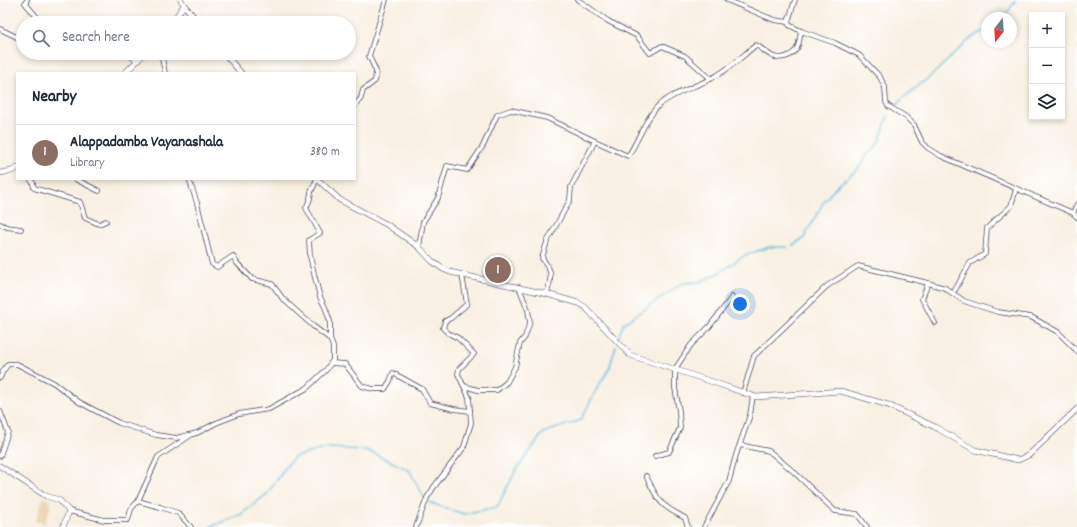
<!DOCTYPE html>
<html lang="en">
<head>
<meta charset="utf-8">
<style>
	:root { --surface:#fff; --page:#f6f6f7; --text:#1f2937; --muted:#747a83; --line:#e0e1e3; --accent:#0b8043 }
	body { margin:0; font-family:Dekko,sans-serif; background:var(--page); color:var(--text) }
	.controls { position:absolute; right:12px; top:12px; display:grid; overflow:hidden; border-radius:0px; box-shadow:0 2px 6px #0003 }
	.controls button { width:36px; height:36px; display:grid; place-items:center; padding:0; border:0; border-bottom:1px solid var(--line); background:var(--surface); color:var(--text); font:20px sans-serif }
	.compass { position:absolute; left:981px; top:12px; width:36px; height:36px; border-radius:50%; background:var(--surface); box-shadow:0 2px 6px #0003; rotate:197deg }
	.you { position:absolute; left:740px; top:304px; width:14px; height:14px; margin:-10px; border:3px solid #fff; border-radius:50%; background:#1a73e8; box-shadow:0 0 0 6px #1a73e833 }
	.badge { display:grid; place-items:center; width:26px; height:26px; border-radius:50%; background:var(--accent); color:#fff; font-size:13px; font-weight:700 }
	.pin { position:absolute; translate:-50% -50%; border:2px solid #fff; box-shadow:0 1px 4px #0006 }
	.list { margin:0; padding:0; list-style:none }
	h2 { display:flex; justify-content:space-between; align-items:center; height:52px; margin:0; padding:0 16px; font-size:17px }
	h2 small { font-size:13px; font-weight:400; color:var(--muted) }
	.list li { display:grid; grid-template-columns:26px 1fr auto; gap:12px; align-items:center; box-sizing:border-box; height:56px; padding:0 16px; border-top:1px solid var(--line) }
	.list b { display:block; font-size:15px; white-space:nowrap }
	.list p { margin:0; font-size:13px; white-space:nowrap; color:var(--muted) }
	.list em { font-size:13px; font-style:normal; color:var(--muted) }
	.icon { flex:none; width:22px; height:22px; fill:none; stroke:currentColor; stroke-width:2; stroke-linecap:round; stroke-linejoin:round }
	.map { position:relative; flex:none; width:1077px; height:527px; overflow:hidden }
	.search { position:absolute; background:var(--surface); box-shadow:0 2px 6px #0003; left:16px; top:16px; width:340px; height:44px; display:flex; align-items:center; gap:10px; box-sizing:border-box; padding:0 14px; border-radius:22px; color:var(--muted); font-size:15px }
	.panel { position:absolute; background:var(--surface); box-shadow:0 2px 6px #0003; left:16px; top:72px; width:340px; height:108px; border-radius:0px }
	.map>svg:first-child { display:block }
	.built { fill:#edd7bb }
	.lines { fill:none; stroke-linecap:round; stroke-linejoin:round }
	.stream { stroke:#5fbbdd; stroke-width:1.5 }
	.minor-casing { stroke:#424154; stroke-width:5.5 }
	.tertiary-casing { stroke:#424154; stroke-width:6 }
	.minor { stroke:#fff; stroke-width:4 }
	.tertiary { stroke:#fff; stroke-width:5 }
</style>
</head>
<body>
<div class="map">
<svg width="1077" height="527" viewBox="0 0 1077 527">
	<rect width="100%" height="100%" fill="#fff"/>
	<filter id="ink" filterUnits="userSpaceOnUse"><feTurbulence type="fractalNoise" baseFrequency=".025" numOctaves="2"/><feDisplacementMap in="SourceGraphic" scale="8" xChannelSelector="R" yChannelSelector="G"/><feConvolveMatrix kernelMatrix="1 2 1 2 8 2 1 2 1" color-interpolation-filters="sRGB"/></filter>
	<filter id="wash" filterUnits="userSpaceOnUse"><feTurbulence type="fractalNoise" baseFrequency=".012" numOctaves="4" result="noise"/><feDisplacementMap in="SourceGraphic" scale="16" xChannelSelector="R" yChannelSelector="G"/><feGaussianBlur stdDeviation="0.9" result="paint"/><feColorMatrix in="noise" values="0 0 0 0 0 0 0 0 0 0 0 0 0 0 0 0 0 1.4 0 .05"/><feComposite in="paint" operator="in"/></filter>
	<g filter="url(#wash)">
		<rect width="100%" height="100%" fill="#f8f0e2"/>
		<polygon class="built" points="44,497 50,500 51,505 45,523 35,521"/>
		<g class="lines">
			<g class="stream">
				<polyline points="1001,18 1010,9 1015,0"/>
				<polyline points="895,107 902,99 932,75 970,39 987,29"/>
				<polyline points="793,245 804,238 824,201 837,186 858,169 867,155 874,149 879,142 888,116"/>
				<polyline points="618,338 624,323 683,283 699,282 719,273 745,255 770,247 787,247"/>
				<polyline points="427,502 464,514 497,507 515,472 543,433 581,420 596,390 609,369 616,346"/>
				<polyline points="210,527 240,515 267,494 288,464 294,457 327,448 366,450 409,470 425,499"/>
			</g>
		</g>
	</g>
	<g filter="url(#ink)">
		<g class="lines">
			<g class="minor-casing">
				<g id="minor">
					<polyline points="27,0 25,3 42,23"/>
					<polyline points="578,0 608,21 637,36 650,53 662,46 685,56 711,79"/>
					<polyline points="727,0 774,20 788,22"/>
					<polyline points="795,0 788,22 789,25 801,31 835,43 859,55 880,77 885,87 886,102 888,106 906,117 914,125 922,142 928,148 941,156 1073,213 1077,217"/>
					<polyline points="0,29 23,40"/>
					<polyline points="125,53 129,55 138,61"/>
					<polyline points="161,53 165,73"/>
					<polyline points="355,106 361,98 363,90 375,81 376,71 369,56 386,0"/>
					<polyline points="30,179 33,183 34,188 80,202 85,218 99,224 106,221"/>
					<polyline points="75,179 99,191"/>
					<polyline points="189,179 197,203 212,264 217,267 233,256 237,263 252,279 272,284 283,299 313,326 330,339"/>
					<polyline points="1073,213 1077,204"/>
					<polyline points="0,224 7,227 21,229"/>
					<polyline points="419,247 423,222 438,198 447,166 467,170 483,146 497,115 511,110 547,118 595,141"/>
					<polyline points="955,290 970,263 985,254 987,228 1011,206 1016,189"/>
					<path d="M547,294c4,-18 7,-20 -5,-36l5,-16 23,-42 1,-13 24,-46 33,15c11,-16 16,-36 30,-50 14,-13 38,-19 54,-28 17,-8 29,-21 44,-33 6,3 10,8 16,11 8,4 18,1 24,-6 3,-4 4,-13 5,-19"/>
					<polyline points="935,323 922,299 928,283 945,288 964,301 979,306 998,312 1031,317 1058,332 1077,351"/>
					<polyline points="331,363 345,364 362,386 373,389 385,389 390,381 393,373 422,389 430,403 454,409 470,411"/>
					<polyline points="0,378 3,371 8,364 17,364 54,383 79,402 119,423 156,435 170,437 176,438 197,433 216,423 239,414 269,409 307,388 326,370 333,360 333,347 330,339 330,321 325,307 320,297 315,278 310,256 309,240 320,233 306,208 310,199 311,192 317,179"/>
					<polyline points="464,386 478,390 497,390 507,382 515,367 520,343 525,337 530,322 528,310 519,287"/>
					<polyline points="743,393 754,356 827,286 858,266 928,283"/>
					<polyline points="0,411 8,432 0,456"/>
					<polyline points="740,445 769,451 794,472 835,511 857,514 867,527"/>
					<polyline points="655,456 669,452 680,428 679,411 675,388 675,369 691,345 709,327 732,297"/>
					<path d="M646,476c5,9 9,21 17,28 6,6 15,10 22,14l3,9"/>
					<polyline points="138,501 158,457 191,435"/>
					<polyline points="69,511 104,520 128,520 131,509 138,501 160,507 178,513 191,527"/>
					<polyline points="416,527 427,498 434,487 464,447 471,423 469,397 458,374 459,369 474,354 458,338 448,333 443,328 445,321 451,318 467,304 462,275"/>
					<polyline points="704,527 729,481 736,455 750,415 753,396"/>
				</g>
			</g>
			<g class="tertiary-casing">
				<g id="tertiary">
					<polyline points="181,0 184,5 199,23"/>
					<polyline points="172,23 184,5"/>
					<polyline points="224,53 241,73"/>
					<polyline points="125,73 145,53"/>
					<polyline points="0,173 12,171 17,168"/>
					<polyline points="317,179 340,200 386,224 419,247 432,261 443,269 450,272 547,294 578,303 585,307 630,355 710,381 756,397 841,391 888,405 935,427 975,450 1018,460 1029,455 1077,409"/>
					<polyline points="0,466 46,496 59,500 69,511 63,527"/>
				</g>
			</g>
			<use href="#minor" class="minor"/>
			<use href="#tertiary" class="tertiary"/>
		</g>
	</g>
</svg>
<div class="controls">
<button>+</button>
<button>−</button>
<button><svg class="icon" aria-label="layers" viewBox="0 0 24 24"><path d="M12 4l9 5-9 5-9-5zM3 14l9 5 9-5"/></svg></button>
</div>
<svg class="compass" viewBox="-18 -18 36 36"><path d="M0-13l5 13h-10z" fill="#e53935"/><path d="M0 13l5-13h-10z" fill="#747a83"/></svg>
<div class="you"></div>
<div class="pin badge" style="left:498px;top:270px;background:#8d6e63">1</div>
<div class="search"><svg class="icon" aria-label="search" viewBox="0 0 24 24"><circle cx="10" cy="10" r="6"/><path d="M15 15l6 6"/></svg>Search here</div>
<section class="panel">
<h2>Nearby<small></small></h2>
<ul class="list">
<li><span class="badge" style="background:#8d6e63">1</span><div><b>Alappadamba Vayanashala</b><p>Library</p></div><em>380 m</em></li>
</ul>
</section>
</div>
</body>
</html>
